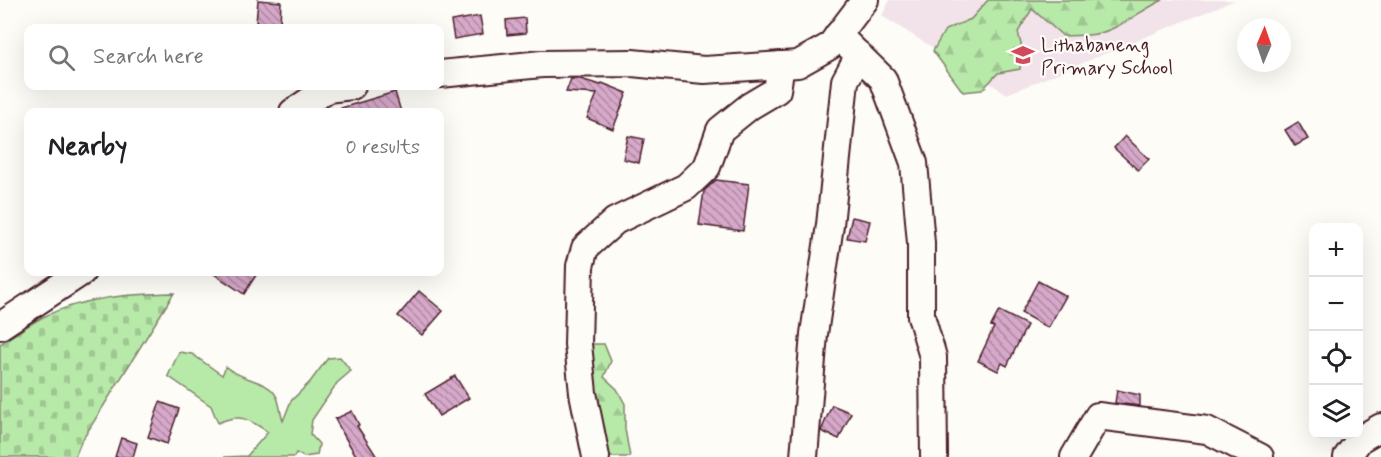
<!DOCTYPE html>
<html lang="en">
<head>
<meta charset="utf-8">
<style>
	:root { --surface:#fff; --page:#f2f2f2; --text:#202124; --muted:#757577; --line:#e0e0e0 }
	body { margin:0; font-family:Mynerve,sans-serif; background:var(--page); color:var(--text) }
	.controls { position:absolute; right:18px; bottom:18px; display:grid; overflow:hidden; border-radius:12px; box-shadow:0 6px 24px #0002 }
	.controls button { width:54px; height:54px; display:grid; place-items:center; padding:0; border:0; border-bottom:2px solid var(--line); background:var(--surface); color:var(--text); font:30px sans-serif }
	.compass { position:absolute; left:1237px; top:18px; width:54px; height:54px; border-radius:50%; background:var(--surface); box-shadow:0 6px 24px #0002; rotate:2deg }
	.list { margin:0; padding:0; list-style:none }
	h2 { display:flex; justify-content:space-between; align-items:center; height:78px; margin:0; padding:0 24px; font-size:26px }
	h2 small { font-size:20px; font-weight:400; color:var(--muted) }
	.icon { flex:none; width:33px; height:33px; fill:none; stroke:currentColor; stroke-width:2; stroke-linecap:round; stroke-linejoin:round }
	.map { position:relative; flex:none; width:1381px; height:457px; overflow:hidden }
	.search { position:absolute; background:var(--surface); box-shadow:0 6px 24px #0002; left:24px; top:24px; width:420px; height:66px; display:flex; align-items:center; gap:15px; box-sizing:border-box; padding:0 21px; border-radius:12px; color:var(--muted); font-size:22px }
	.panel { position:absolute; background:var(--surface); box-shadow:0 6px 24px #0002; left:24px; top:108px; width:420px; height:168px; border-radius:12px }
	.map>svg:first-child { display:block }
	.built { fill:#f1e3e9 }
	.grass { fill:#b7e9a9; stroke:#80846a; stroke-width:1.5 }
	.forest { fill:url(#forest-firs); stroke:#80846a; stroke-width:1.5 }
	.cemetery { fill:url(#cemetery-stones); stroke:#80846a; stroke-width:1.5 }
	.building { fill:url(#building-back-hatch); stroke:#4a1f2b; stroke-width:1.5 }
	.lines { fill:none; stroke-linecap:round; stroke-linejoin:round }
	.minor-casing { stroke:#4a1f2b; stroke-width:30 }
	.minor { stroke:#fdfcf7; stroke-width:26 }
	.labels { text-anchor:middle; stroke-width:4.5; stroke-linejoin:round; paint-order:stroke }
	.poi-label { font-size:20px; fill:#4a1f2b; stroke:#fdfcf7; text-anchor:start }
</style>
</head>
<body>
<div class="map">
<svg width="1381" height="457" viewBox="0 0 1381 457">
	<defs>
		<pattern id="forest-firs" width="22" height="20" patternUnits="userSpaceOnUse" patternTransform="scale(1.5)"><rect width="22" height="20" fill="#b7e9a9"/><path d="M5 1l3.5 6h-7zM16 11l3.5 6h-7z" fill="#9fc792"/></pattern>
		<pattern id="cemetery-stones" width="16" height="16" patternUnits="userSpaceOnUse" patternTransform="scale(1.5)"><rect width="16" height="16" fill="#b7e9a9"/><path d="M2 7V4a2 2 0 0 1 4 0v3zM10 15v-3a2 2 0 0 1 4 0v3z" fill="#9fc792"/></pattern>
		<pattern id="building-back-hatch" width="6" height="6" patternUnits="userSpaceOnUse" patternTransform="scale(1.5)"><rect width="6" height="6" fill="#d6a8c9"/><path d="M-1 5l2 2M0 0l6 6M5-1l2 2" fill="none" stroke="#b088a3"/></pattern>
	</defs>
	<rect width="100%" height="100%" fill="#fdfcf7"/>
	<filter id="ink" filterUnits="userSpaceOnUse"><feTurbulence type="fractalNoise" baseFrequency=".0167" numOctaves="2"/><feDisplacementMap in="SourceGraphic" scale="12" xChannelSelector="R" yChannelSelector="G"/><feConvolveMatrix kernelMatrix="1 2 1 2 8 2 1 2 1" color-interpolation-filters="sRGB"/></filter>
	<g filter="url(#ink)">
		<polygon class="built" points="890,0 1235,0 1007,94 882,16"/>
		<path class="grass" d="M179,352l13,2 30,21 4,-8c15,13 40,13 49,27 5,6 5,19 8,27l8,-20 19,-19 18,-24 12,-1 11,14 -14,12 -25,37 -2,14 9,10 -2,11 -13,2 -8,-4 -2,4h-70l23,-1 21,-24c-19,-13 -28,-19 -50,-9l-7,-17 -43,-30z"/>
		<g class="forest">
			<path d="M988,0h175c-22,10 -43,29 -67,34 -10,2 -22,1 -33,2l-31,-27 -14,23 4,16 -2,21 -22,4 -16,17 -19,2 -30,-41 12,-21 26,-11z"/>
			<polygon points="592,344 604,344 611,361 604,377 617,389 625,404 625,429 630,457 602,457 580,361"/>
		</g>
		<path class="cemetery" d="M174,293l-93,149 -6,15h-75v-113c14,-9 28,-19 43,-27 40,-20 88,-23 131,-24z"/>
		<g class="building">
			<polygon points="258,0 281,2 280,25 256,23"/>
			<polygon points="480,16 483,34 454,39 451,21"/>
			<polygon points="525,18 526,33 507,35 506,20"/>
			<polygon points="571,79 580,79 601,85 602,83 627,93 613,129 587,118 597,94 566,92"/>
			<polygon points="395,92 401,112 341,112 341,108"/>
			<polygon points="1298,122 1308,139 1295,146 1285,130"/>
			<polygon points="628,136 644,139 639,163 623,159"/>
			<polygon points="1125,136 1149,159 1138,170 1114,148"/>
			<polygon points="716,180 749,184 743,231 699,225 704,191"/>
			<polygon points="852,217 870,221 865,241 847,238"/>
			<polygon points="211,272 258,272 244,294"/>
			<polygon points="1038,281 1066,296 1048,328 1021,313"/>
			<polygon points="419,291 443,311 422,335 398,316"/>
			<polygon points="999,311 1027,325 1007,366 1002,363 998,371 978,361 994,327 991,326"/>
			<polygon points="455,376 469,398 439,416 425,394"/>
			<polygon points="1117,390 1140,395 1140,406 1115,403"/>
			<polygon points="160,402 179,409 167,444 148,437"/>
			<polygon points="832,405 851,413 839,439 821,431"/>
			<polygon points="352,411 359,425 357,426 377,457 357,457 346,439 335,419"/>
			<polygon points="121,438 137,443 133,457 115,457"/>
		</g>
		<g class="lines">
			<g class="minor-casing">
				<g id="minor">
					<polyline points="838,35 883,79 914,163 921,243 921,316 933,357 934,457"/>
					<polyline points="440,74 542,64 632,63 704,70 798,64 830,46 865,0"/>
					<polyline points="293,112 327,89 352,86"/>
					<polyline points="0,326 82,272"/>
					<polyline points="596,457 583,393 578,344 580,266 585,248 615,221 686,187 707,167 720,130 750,106 777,90 781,65"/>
					<polyline points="804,457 814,334 830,225 845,81 859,55"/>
					<polyline points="1074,457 1098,416 1207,430 1260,457"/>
					<polyline points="1347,457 1360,439 1381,427"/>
				</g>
			</g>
			<use href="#minor" class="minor"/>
		</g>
	</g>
	<defs>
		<g id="school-bare" transform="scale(1.8)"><path d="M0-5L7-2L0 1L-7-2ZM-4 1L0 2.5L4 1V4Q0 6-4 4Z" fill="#d1495b" stroke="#fdfcf7" stroke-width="2.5" paint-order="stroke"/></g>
	</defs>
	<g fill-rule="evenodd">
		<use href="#school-bare" x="1023" y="55"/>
	</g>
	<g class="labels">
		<g class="poi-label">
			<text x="1041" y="51">Lithabaneng<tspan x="1041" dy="23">Primary School</tspan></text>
		</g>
	</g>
</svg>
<div class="controls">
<button>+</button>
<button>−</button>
<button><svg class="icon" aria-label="locate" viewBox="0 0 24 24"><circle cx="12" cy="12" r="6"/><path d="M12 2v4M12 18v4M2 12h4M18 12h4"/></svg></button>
<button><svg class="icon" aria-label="layers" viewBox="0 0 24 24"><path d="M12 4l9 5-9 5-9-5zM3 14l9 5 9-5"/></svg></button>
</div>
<svg class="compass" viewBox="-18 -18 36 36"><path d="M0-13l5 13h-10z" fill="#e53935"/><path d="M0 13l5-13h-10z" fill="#757577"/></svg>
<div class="search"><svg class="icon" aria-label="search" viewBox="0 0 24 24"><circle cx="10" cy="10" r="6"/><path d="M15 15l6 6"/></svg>Search here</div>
<section class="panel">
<h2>Nearby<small>0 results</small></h2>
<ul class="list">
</ul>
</section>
</div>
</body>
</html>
